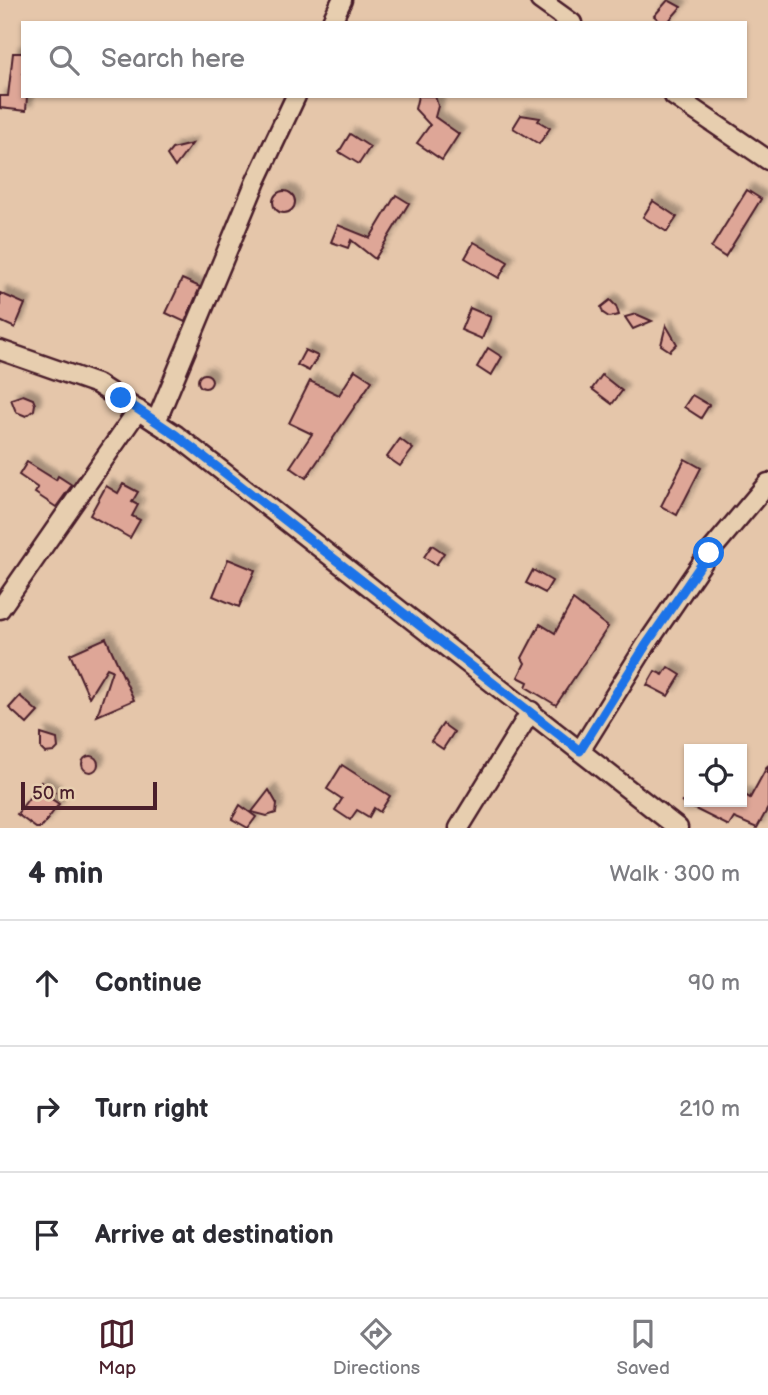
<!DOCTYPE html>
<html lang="en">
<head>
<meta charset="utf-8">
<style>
	:root { --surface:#fff; --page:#f7f7f7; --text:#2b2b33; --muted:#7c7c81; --line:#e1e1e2; --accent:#4a1f2b }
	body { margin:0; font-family:"Balsamiq Sans",sans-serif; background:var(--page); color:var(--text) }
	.controls { position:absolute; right:21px; bottom:21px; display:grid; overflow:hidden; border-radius:0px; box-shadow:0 2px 5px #0004 }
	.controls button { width:63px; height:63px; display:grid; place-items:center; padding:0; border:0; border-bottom:2px solid var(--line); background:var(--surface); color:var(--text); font:35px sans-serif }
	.scale { position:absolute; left:21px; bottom:18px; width:136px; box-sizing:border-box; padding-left:7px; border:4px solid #4a1f2b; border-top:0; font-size:19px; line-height:24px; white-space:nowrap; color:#4a1f2b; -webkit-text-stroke:5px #e7ceaf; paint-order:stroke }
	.stop { position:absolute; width:21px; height:21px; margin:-16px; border:5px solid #1a73e8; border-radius:50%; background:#fff }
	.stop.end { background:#1a73e8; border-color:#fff; box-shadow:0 2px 7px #0008 }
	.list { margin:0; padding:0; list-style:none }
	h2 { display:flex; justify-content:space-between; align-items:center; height:91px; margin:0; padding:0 28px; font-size:30px }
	h2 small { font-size:23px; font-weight:400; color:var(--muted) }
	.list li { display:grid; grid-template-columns:46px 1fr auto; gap:21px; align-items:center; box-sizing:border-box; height:126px; padding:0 28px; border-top:2px solid var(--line) }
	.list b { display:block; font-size:26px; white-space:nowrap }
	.list em { font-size:23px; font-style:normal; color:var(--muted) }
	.icon { flex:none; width:38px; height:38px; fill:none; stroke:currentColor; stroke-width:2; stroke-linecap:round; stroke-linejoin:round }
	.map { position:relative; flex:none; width:768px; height:828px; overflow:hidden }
	.search { position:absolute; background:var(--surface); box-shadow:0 2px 5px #0004; left:21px; right:21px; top:21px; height:77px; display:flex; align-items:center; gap:18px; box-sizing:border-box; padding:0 24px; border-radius:0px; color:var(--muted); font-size:26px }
	.sheet { height:469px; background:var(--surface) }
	nav { display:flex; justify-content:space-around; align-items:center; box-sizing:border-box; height:98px; border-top:2px solid var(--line); background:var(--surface); font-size:19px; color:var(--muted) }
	nav a { display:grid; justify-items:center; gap:4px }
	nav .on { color:var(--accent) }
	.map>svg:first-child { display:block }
	.building { fill:#dea697; stroke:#4a1f2b; stroke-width:2; filter:url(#shadow) }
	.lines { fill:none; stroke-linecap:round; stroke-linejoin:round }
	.minor-casing { stroke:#4a1f2b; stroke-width:23 }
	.minor { stroke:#e7ceaf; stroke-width:18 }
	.route { stroke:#1a73e8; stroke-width:9 }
</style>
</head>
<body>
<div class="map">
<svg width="768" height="828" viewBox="0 0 768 828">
	<defs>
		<filter id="shadow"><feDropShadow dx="6" dy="-6" stdDeviation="2" flood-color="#0004"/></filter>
	</defs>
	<rect width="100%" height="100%" fill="#e5c6aa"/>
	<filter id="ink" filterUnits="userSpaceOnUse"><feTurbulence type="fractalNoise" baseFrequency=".0143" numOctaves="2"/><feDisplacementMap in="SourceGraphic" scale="14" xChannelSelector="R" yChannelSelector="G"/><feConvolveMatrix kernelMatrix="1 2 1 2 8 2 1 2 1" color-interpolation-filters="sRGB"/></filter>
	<g filter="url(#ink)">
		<g class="building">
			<polygon points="668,0 681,7 667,23 662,23 654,16"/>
			<polygon points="13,53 23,53 23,96 27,96 26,111 0,108 0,96 8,96"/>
			<polygon points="418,96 435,96 438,106 435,117 459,134 442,160 417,143 430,125 415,109"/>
			<polygon points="521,115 540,118 538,121 550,128 539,144 513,128"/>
			<polygon points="350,134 370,147 359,164 339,152"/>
			<polygon points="192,144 175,167 167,155 172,149"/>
			<polygon points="747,190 761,199 725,257 711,248"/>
			<circle cx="284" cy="202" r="11"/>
			<polygon points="396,195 409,203 375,259 351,240 348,248 331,242 338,225 370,238"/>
			<polygon points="653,201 677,217 667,232 643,217"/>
			<polygon points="474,242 508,262 499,278 465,258"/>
			<polygon points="182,279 200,287 185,322 166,313"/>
			<polygon points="0,293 25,304 15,328 0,321"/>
			<polygon points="610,300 616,306 619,315 609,317 603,313 601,307"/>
			<polygon points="470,308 491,317 482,339 461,330"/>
			<polygon points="636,314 652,321 633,329 625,317"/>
			<polygon points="666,325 677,344 670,351 661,345"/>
			<polygon points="488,348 502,357 491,376 477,367"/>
			<polygon points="305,350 318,356 309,371 297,365"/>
			<polygon points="355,370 372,381 306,478 290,467 312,434 289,423 310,381 339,395"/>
			<circle cx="205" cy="381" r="7"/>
			<polygon points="602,375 622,391 612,404 592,389"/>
			<polygon points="23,395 33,399 35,404 34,410 26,416 16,412 11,399"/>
			<polygon points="692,395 709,405 701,418 684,407"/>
			<polygon points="400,439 413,449 400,466 387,457"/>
			<polygon points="685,459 701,468 677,515 661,506"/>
			<polygon points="27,462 56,480 58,476 72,485 56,507 35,493 38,488 19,475"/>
			<polygon points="123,484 138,492 132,502 138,505 132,516 140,520 130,538 90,515 106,486 118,493"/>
			<polygon points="432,545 444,553 436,565 424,557"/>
			<polygon points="228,559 255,570 239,607 213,596"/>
			<polygon points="533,570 552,581 545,593 526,583"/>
			<polygon points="573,600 608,627 556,705 526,687 528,682 518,677 525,663 522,658 540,624 555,633"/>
			<polygon points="106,638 134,700 97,716 112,670 107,668 89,697 70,654"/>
			<polygon points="668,667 681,675 668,696 647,685 655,671 663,675"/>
			<polygon points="20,696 38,712 27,724 9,708"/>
			<polygon points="443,724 454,732 443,749 431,741"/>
			<polygon points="41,734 57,739 58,748 54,752 45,753 41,749"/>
			<circle cx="90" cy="764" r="8"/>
			<polygon points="342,765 390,796 380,812 374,808 369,817 357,810 350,820 335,810 342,799 327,789"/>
			<polygon points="768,765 768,808 757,828 734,818 729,826 681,802 742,802 742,793 750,798"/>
			<polygon points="41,782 55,792 50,798 59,804 41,828 36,828 17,814"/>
			<polygon points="269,790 277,804 276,813 267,816 252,812"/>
			<polygon points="240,805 256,817 248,828 232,819"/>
		</g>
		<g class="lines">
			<g class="minor-casing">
				<g id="minor">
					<polyline points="540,0 572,23"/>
					<polyline points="331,23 342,0"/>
					<polyline points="674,96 768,160"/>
					<polyline points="0,350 97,384 176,435 678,828"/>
					<polyline points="156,422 256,181 296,96"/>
					<polyline points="0,609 138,410"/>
					<polyline points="580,751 646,645 709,553 768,483"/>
					<polyline points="459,828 531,711"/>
				</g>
			</g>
			<use href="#minor" class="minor"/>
		</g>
	</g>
	<g class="lines" filter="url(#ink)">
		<polyline class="route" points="121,398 176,435 580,751 646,645 709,553"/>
	</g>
</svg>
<div class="controls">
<button><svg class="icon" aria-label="locate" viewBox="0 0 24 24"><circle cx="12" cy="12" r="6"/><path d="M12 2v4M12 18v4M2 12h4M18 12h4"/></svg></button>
</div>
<div class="scale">50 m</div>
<div class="stop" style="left:709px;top:553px"></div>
<div class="stop end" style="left:121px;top:398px"></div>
<div class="search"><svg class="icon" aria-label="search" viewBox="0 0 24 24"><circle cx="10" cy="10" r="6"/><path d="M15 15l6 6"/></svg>Search here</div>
</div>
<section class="sheet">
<h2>4 min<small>Walk · 300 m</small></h2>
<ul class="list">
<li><svg class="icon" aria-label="ahead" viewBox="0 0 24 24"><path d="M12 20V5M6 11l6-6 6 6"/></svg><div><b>Continue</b></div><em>90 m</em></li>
<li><svg class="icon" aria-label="right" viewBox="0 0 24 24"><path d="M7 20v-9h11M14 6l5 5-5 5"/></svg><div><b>Turn right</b></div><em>210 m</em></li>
<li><svg class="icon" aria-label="arrive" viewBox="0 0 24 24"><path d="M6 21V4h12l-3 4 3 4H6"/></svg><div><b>Arrive at destination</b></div></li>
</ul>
</section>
<nav>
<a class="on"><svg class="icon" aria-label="map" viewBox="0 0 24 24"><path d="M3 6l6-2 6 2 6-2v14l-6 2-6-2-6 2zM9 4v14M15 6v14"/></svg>Map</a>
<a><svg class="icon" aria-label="directions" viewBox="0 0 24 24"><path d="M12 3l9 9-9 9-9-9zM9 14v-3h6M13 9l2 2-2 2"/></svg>Directions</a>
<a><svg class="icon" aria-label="saved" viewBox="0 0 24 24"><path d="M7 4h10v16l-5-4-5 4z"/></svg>Saved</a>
</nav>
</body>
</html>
